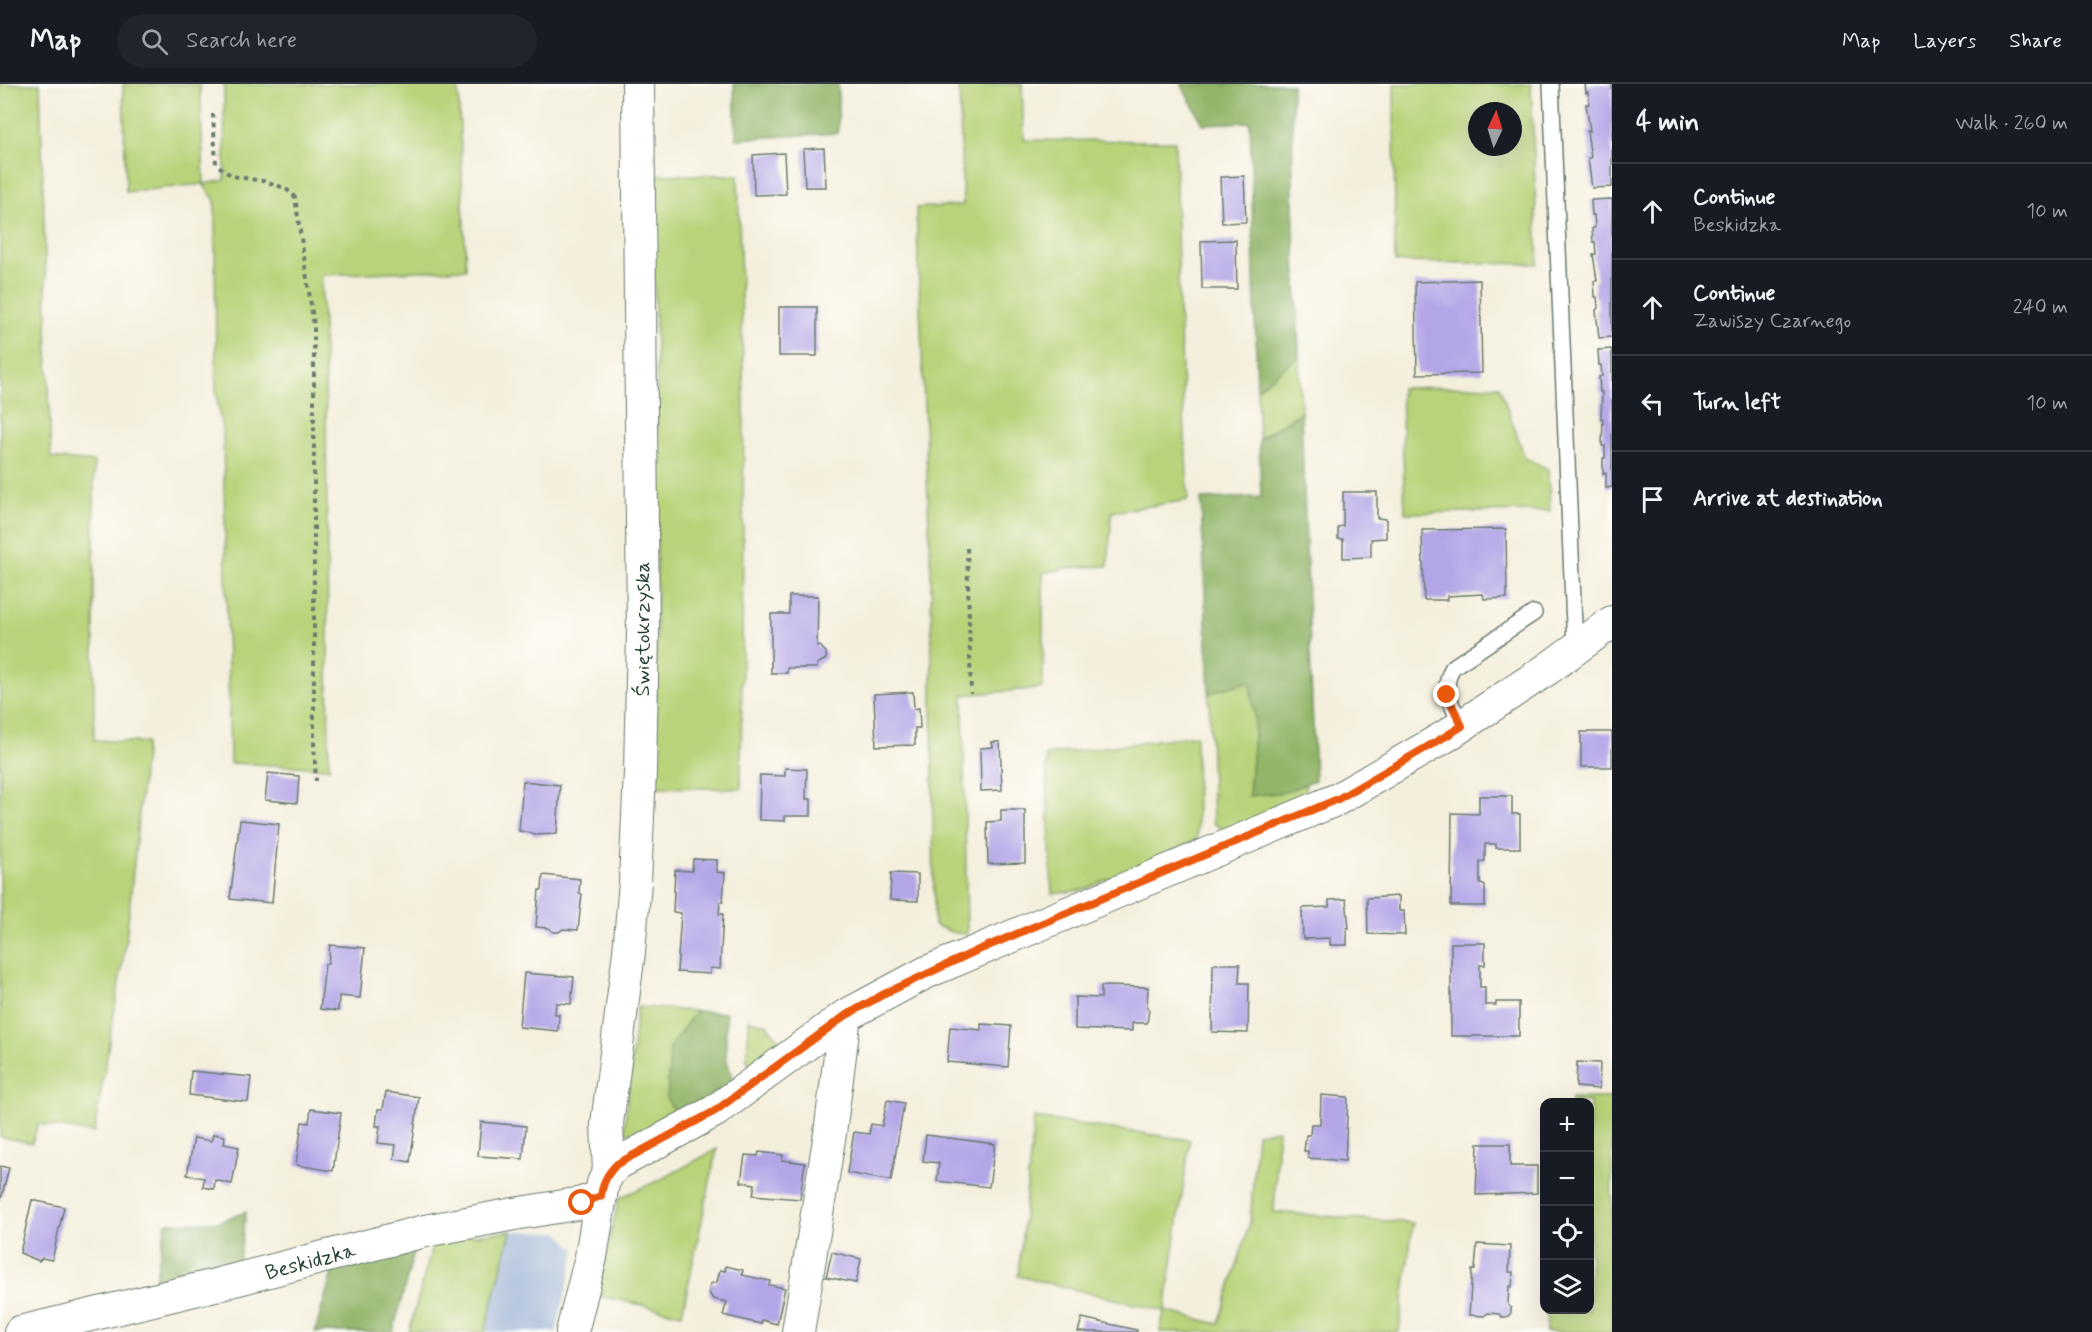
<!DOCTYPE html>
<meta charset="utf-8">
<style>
body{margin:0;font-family:Mynerve,sans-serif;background:#20242c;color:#f1f3f6}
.controls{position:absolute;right:18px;bottom:18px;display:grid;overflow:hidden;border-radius:12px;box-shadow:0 6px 24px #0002}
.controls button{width:54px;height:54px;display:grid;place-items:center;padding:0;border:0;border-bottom:2px solid #363941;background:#171b24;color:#f1f3f6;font:30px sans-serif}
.compass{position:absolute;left:1468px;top:18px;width:54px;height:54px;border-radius:50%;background:#171b24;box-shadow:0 6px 24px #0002;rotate:4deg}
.stop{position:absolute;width:18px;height:18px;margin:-14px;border:4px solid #ea580c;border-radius:50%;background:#fff}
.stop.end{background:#ea580c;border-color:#fff;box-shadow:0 2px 6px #0008}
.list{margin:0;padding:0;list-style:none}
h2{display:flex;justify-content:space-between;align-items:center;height:78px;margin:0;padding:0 24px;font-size:26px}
h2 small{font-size:20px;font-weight:400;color:#9ea1a6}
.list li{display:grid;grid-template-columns:39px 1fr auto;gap:18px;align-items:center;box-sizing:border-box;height:96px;padding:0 24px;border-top:2px solid #363941}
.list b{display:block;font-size:22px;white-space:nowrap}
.list p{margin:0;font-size:20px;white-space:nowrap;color:#9ea1a6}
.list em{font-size:20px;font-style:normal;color:#9ea1a6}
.icon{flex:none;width:33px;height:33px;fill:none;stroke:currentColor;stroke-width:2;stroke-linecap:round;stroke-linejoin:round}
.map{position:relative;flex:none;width:1612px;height:1248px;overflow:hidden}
header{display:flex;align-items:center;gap:36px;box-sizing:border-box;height:84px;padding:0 30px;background:#171b24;border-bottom:2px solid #363941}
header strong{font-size:28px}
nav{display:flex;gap:33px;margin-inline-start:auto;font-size:21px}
.search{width:420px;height:54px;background:#20242c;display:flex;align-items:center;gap:15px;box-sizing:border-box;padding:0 21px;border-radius:33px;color:#9ea1a6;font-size:22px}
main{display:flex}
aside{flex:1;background:#171b24}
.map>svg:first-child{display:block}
.industrial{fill:#b5c6de}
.green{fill:#b8d379;stroke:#6c8856;stroke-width:1.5;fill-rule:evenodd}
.forest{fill:#92b569;stroke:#58794e;stroke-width:1.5}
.building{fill:#b3a6e7}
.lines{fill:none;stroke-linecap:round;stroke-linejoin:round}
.lane-casing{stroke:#6a7b6f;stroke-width:18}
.street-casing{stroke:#6a7b6f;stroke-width:34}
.path{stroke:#6a7b6f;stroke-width:4;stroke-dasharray:4.5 4.5;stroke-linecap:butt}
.lane{stroke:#fff;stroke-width:15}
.street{stroke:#fff;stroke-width:32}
.route{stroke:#ea580c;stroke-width:8}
.labels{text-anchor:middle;stroke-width:4.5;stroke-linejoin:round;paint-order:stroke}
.street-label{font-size:21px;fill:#1f3d34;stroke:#fdfcf7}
</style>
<header>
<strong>Map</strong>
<div class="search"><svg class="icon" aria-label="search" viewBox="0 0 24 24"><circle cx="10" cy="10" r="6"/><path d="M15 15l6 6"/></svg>Search here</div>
<nav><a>Map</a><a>Layers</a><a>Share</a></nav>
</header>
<main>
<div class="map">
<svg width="1612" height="1248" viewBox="0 0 1612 1248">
<rect width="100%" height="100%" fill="#fdfcf7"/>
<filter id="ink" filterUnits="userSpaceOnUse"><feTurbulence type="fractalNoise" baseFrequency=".0167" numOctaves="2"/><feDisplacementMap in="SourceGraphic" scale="12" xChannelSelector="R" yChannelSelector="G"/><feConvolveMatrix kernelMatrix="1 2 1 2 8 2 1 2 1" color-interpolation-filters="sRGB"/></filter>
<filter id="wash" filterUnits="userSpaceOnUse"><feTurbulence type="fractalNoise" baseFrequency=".008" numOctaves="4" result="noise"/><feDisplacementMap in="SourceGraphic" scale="24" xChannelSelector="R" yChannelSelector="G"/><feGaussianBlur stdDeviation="1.35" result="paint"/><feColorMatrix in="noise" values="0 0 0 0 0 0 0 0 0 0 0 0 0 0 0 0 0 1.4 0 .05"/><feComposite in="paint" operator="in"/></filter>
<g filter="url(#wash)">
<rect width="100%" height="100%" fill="#f4efdc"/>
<!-- industrial -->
<polygon class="industrial" points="511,1147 558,1148 576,1166 556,1248 485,1248"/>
<!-- green -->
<g class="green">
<polygon points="0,0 40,0 51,374 94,378 94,656 146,659 126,857 94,1049 38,1040 32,1059 0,1053"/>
<polygon points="123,0 200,0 204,100 225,96 224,0 458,0 466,185 321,191 326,328 329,684 230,679 223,351 216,309 215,116 203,100 126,108"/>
<polygon points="959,0 1022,0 1024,56 1175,57 1179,225 1188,416 1112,428 1108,482 1067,484 1043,489 1043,604 963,611 967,850 954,849 934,841 931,489 916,124 963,121"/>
<path d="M1394,0H1531L1538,180L1395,178ZM1477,27H1513V63H1477Z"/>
<polygon points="652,91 738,91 744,319 741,705 656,703 657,314"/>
<polygon points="1299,272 1301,328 1259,355 1257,305"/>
<polygon points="1499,302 1525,374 1548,385 1550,427 1405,429 1401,304"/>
<polygon points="1250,597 1255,638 1249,712 1285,708 1306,700 1303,716 1226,747 1213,739 1209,609"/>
<polygon points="1196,651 1197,756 1084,806 1052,810 1046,671"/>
<polygon points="637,923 696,927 670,963 678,1033 648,1050 624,1048"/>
<polygon points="749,936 766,940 782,959 757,986 747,977"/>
<polygon points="1571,1014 1612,1014 1612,1248 1546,1248 1547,1226 1590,1226 1590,1018 1571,1018"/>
<polygon points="1034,1034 1190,1056 1165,1227 1219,1240 1250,1138 1257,1049 1278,1046 1274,1128 1413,1139 1399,1248 1160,1248 1164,1227 1018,1192"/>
<polygon points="717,1065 682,1230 596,1211 619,1114 662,1095"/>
<polygon points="511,1147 485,1248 409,1248 434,1155"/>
</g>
<!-- forest -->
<g class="forest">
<polygon points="734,0 838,0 838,49 736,55"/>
<polygon points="1181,0 1292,0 1293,119 1299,272 1257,305 1250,38 1203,40"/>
<polygon points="1301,328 1315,696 1285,708 1249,712 1255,638 1250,597 1209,609 1201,415 1261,413 1259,355"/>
<polygon points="696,927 726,929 726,973 733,997 678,1033 667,1015 670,963"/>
<polygon points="246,1128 238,1183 153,1206 166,1139 218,1138"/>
<polygon points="415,1164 393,1248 315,1248 334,1182"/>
</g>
<g id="blocks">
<!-- building -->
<g class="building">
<polygon points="1585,0 1612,0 1612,103 1592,104 1588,74 1591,74 1587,47 1590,47 1586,20 1589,20 1588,8 1586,9"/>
<polygon points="824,64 826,103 805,103 803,65"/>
<polygon points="784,69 786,110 754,111 753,71"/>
<polygon points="1244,92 1246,138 1222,139 1220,93"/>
<polygon points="1612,115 1612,253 1599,254 1596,226 1598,224 1597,213 1595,213 1594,197 1597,197 1593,170 1596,170 1595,158 1593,158 1592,145 1595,143 1594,131 1592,131 1591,116"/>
<polygon points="1236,156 1237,205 1202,205 1201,157"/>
<polygon points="1480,196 1482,289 1417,290 1415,198"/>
<rect x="779" y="223" width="38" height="49"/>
<polygon points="1612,265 1612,403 1606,404 1606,389 1603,390 1603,374 1605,374 1605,362 1602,362 1603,335 1601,335 1602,308 1600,308 1599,293 1602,292 1601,281 1599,281 1598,266"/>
<polygon points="1343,408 1377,408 1377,434 1386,435 1386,454 1371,455 1371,473 1343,474 1343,455 1338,455 1338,443 1343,442"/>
<polygon points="1506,445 1507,514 1484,515 1483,510 1447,512 1447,516 1424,516 1422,446"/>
<polygon points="789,512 818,512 817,563 820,562 826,568 826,575 817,580 817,584 787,584 787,589 771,589 771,530 789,530"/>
<polygon points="913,608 914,625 919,624 920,644 915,644 915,661 876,662 874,610"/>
<rect x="1581" y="648" width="31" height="35"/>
<polygon points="992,658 1000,658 1002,706 981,707 980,664 993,663"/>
<polygon points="785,684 807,685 806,715 811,715 811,732 785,732 785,737 759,736 760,691 785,692"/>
<polygon points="268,689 299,692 297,719 265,716"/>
<polygon points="523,697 560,701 557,750 534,751 532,749 519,747"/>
<polygon points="1479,712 1512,712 1512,730 1520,730 1520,764 1496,764 1496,760 1485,760 1485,777 1480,777 1480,800 1485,801 1485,822 1451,822 1452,729 1479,730"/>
<polygon points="1001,726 1025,726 1025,779 988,780 987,738 1001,737"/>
<polygon points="240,736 279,740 272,819 230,815"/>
<polygon points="693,775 717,776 717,788 725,789 723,818 720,818 719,830 723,830 720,885 710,884 710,890 677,888 681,829 673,828 675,786 692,787"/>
<polygon points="891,789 918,790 918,817 890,816"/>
<polygon points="543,791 580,795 579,809 582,810 578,846 563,845 559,848 553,848 549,844 536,843 539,806 542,806"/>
<polygon points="1399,812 1399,827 1404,827 1405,851 1368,850 1367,814"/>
<polygon points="1346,815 1349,844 1347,844 1347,861 1330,861 1330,854 1303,855 1302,824 1329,823 1329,816"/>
<polygon points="1451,859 1485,859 1485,881 1480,881 1480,903 1485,903 1485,921 1496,921 1496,918 1519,918 1519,952 1451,952"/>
<polygon points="330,861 365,864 360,914 339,912 338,927 320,925 325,880 328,880"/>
<polygon points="1213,880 1240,880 1239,899 1249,899 1248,949 1212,948"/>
<polygon points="524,889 574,893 571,920 556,919 555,930 559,930 558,947 519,943"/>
<polygon points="1101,902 1148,903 1147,924 1149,926 1147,939 1132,939 1132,947 1075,945 1075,913 1101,914"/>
<polygon points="981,940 1011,942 1008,983 947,978 950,943 981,946"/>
<polygon points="1577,978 1600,979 1599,1005 1576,1003"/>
<polygon points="191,987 251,993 248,1018 189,1011"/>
<polygon points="386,1008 419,1013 410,1078 394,1075 396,1061 378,1059 380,1042 376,1042 378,1025 383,1025"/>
<polygon points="1321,1011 1348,1013 1345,1077 1308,1074 1308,1067 1304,1067 1306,1051 1310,1051 1311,1040 1320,1040"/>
<polygon points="887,1016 904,1019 891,1097 847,1089 854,1048 869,1050 871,1040 882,1042"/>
<polygon points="311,1025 341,1029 333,1087 296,1081 302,1038 309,1039"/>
<polygon points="481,1038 526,1042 523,1075 478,1072"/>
<polygon points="213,1050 225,1052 224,1060 239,1063 232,1100 215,1096 214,1105 203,1103 204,1094 187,1091 194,1054 211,1057"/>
<polygon points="926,1051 995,1060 989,1103 937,1097 939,1079 923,1077"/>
<polygon points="1478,1060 1510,1060 1510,1082 1537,1082 1537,1109 1476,1111"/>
<polygon points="759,1068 783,1071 782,1076 805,1079 800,1115 753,1111 755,1100 741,1098 745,1071 758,1072"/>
<polygon points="0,1082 9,1084 1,1115 0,1114"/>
<polygon points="32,1116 64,1123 52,1176 42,1174 39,1177 20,1169"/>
<polygon points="1477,1160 1510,1162 1509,1188 1513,1188 1512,1203 1509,1202 1508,1221 1511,1224 1511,1229 1507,1233 1502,1233 1499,1230 1488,1229 1484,1232 1469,1231 1472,1186 1475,1186"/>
<polygon points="832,1168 861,1175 856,1199 826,1193"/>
<polygon points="726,1182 743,1186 742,1191 770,1197 769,1201 785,1204 777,1240 762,1236 761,1240 723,1231 727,1218 713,1215 709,1209 710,1200 717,1198 720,1186 725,1187"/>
<polygon points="1082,1234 1137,1246 1137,1248 1078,1248"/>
</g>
</g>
</g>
<g filter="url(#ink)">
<use href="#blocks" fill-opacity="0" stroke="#6a7b6f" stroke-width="1.5"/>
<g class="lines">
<!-- lane casing -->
<g class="lane-casing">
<g id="lane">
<polyline points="1551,0 1575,564"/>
<path d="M1462,642C1452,621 1440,605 1453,583L1534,529"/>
</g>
</g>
<!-- street casing -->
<g class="street-casing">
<g id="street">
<polyline points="609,1088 607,1040 629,868 635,798 640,688 643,548 638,0"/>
<polyline points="20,1248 211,1202 425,1147 514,1130 582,1119 601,1112"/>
<polyline points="572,1248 591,1173 603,1099 609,1088 617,1080 715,1027 845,932 925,889 1338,715 1446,652 1549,584 1612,538"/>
<polyline points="798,1248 830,1049 845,932"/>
</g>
</g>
<!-- path -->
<g class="path">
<polyline points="213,30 216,80 232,92 263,97 285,104 295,113 314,242 314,661 316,697"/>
<polyline points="967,464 971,610"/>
</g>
<!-- lane -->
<use href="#lane" class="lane"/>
<!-- street -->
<use href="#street" class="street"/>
</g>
</g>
<g class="lines" filter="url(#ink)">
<!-- route -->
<path class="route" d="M582,1119L601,1112C603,1098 607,1090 617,1080L715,1027L845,932L884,910L976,867L1338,715L1446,652L1462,642L1447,611"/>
</g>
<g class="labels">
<!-- street labels -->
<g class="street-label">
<text transform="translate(642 545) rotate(-90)" y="7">Świętokrzyska</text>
<text transform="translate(310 1177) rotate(-15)" y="7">Beskidzka</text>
</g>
</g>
</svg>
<div class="controls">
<button>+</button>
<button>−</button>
<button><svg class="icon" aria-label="locate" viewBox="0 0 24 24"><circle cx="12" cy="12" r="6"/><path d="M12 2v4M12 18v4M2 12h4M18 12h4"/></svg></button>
<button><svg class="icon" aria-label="layers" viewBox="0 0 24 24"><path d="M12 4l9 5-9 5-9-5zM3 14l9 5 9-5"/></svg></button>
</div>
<svg class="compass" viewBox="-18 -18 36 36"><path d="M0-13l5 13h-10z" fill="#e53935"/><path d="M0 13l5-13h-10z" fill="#9ea1a6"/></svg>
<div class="stop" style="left:582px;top:1119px"></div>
<div class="stop end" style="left:1447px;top:611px"></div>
</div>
<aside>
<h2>4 min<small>Walk · 260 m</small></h2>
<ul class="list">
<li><svg class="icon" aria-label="ahead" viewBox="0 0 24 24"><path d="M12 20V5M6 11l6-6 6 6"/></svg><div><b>Continue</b><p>Beskidzka</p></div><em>10 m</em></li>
<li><svg class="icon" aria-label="ahead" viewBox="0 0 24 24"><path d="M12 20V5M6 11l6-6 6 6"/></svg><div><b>Continue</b><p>Zawiszy Czarnego</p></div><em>240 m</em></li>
<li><svg class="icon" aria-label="left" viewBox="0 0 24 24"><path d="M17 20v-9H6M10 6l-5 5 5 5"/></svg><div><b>Turn left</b></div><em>10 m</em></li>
<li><svg class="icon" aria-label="arrive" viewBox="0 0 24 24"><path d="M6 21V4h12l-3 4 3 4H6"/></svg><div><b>Arrive at destination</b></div></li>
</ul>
</aside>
</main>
